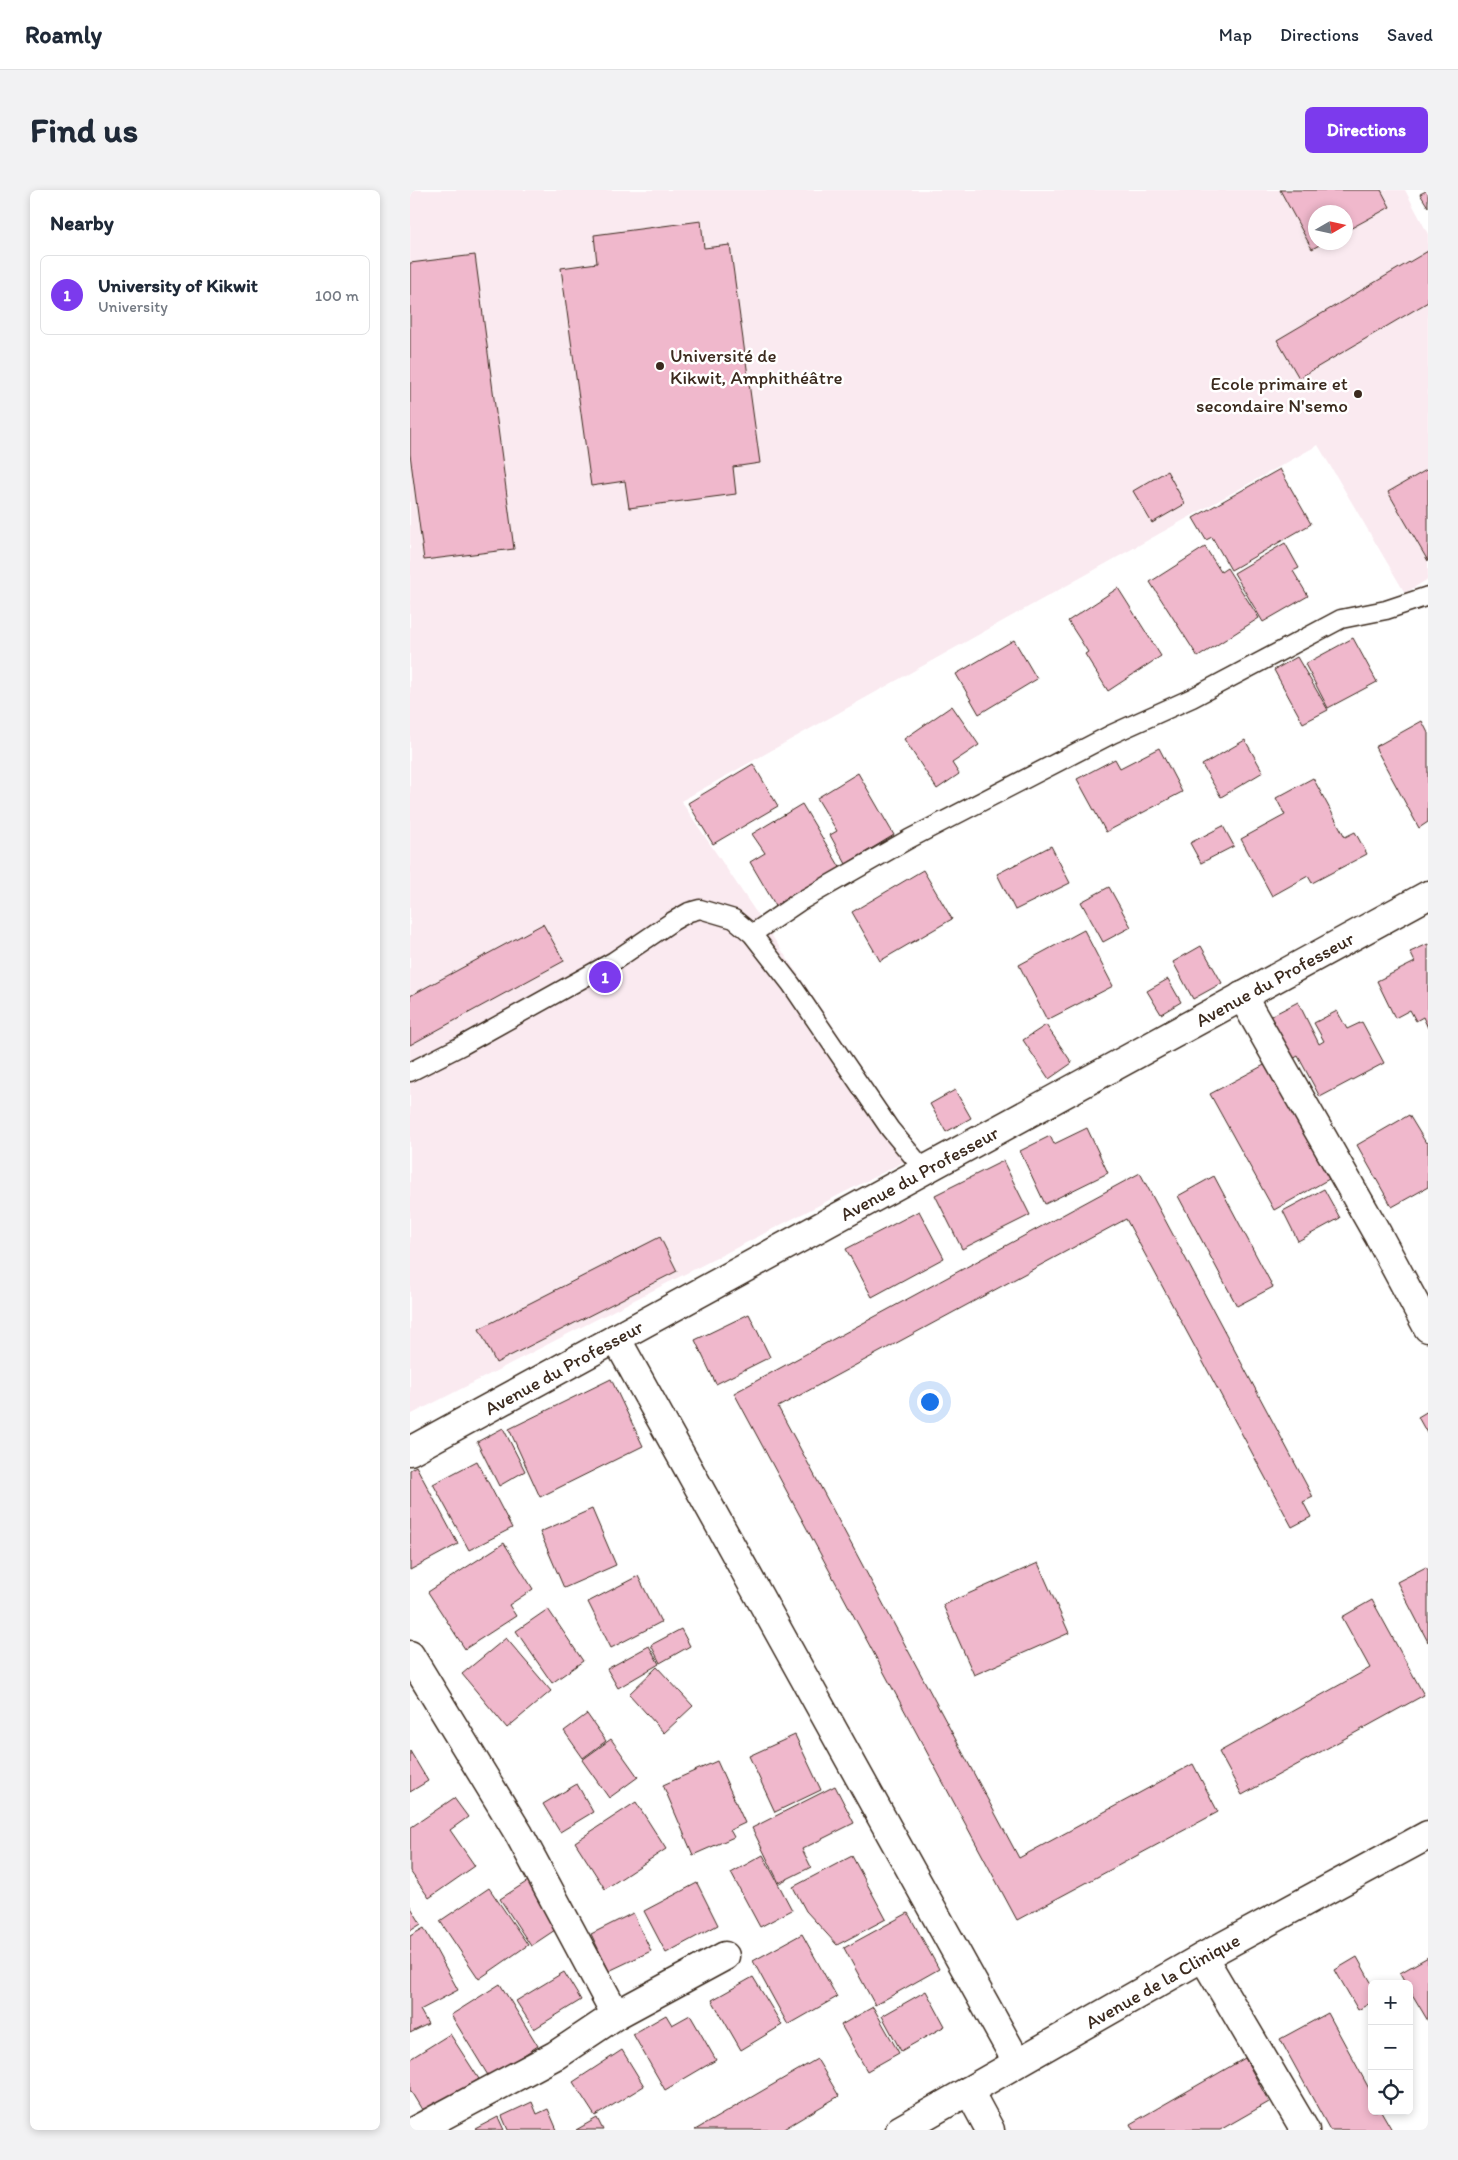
<!DOCTYPE html>
<meta charset="utf-8">
<style>
body{margin:0;font-family:Itim,sans-serif;background:#f2f2f3;color:#1f2937}
.controls{position:absolute;right:15px;bottom:15px;display:grid;overflow:hidden;border-radius:8px;box-shadow:0 2px 8px #0003}
.controls button{width:45px;height:45px;display:grid;place-items:center;padding:0;border:0;border-bottom:1px solid #e0e1e3;background:#fff;color:#1f2937;font:25px sans-serif}
.compass{position:absolute;left:898px;top:15px;width:45px;height:45px;border-radius:50%;background:#fff;box-shadow:0 2px 8px #0003;rotate:81deg}
.you{position:absolute;left:519px;top:1211px;width:18px;height:18px;margin:-12px;border:4px solid #fff;border-radius:50%;background:#1a73e8;box-shadow:0 0 0 8px #1a73e833}
.badge{display:grid;place-items:center;width:32px;height:32px;border-radius:50%;background:#7c3aed;color:#fff;font-size:16px;font-weight:700}
.pin{position:absolute;translate:-50% -50%;border:2px solid #fff;box-shadow:0 1px 5px #0006}
.list{margin:0;padding:0;list-style:none}
h2{display:flex;justify-content:space-between;align-items:center;height:65px;margin:0;padding:0 20px;font-size:21px}
h2 small{font-size:16px;font-weight:400;color:#747a83}
.list li{display:grid;grid-template-columns:32px 1fr auto;gap:15px;align-items:center;box-sizing:border-box;height:80px;margin:0 10px 10px;padding:0 10px;border:1px solid #e0e1e3;border-radius:8px}
.list b{display:block;font-size:19px;white-space:nowrap}
.list p{margin:0;font-size:16px;white-space:nowrap;color:#747a83}
.list em{font-size:16px;font-style:normal;color:#747a83}
.icon{flex:none;width:28px;height:28px;fill:none;stroke:currentColor;stroke-width:2;stroke-linecap:round;stroke-linejoin:round}
.map{position:relative;flex:none;width:1018px;height:1940px;overflow:hidden;border-radius:8px}
header{display:flex;align-items:center;gap:30px;box-sizing:border-box;height:70px;padding:0 25px;background:#fff;border-bottom:1px solid #e0e1e3}
header strong{font-size:24px}
nav{display:flex;gap:28px;margin-inline-start:auto;font-size:18px}
.intro{display:flex;align-items:center;justify-content:space-between;box-sizing:border-box;height:120px;padding:0 30px}
h1{margin:0;font-size:35px}
.button{padding:12px 22px;border-radius:8px;background:#7c3aed;color:#fff;font-size:18px;font-weight:700}
main{display:flex;gap:30px;padding:0 30px}
aside{flex:1;background:#fff;border-radius:8px;box-shadow:0 2px 8px #0003}
.map>svg:first-child{display:block}
.built{fill:#faeaf0;fill-rule:evenodd}
.building{fill:#f0b8cc;stroke:#3b2a1e}
.lines{fill:none;stroke-linecap:round;stroke-linejoin:round}
.service-casing{stroke:#3b2a1e;stroke-width:21}
.minor-casing{stroke:#3b2a1e;stroke-width:31}
.tertiary-casing{stroke:#3b2a1e;stroke-width:31}
.service{stroke:#fff;stroke-width:18}
.minor{stroke:#fff;stroke-width:28}
.tertiary{stroke:#fff;stroke-width:28}
.poi-dot{fill:#3b2a1e;stroke:#fff;stroke-width:2}
.labels{text-anchor:middle;stroke-width:5;stroke-linejoin:round;paint-order:stroke}
.poi-label{font-size:19px;fill:#3b2a1e;stroke:#fff;text-anchor:start}
.street-label{font-size:19px;fill:#3b2a1e;stroke:#fff}
</style>
<header>
<strong>Roamly</strong>
<nav><a>Map</a><a>Directions</a><a>Saved</a></nav>
</header>
<div class="intro"><h1>Find us</h1><a class="button">Directions</a></div>
<main>
<aside>
<h2>Nearby<small></small></h2>
<ul class="list">
<li><span class="badge">1</span><div><b>University of Kikwit</b><p>University</p></div><em>100 m</em></li>
</ul>
</aside>
<div class="map">
<svg width="1018" height="1940" viewBox="0 0 1018 1940">
<rect width="100%" height="100%" fill="#fff"/>
<filter id="ink" filterUnits="userSpaceOnUse"><feTurbulence type="fractalNoise" baseFrequency=".02" numOctaves="2"/><feDisplacementMap in="SourceGraphic" scale="10" xChannelSelector="R" yChannelSelector="G"/><feConvolveMatrix kernelMatrix="1 2 1 2 8 2 1 2 1" color-interpolation-filters="sRGB"/></filter>
<g filter="url(#ink)">
<!-- built -->
<path class="built" d="M0,0H995L1018,44V389L995,403L908,255L271,611L509,964L0,1225ZM906,22H936V52H906Z"/>
<!-- building -->
<g class="building">
<polygon points="870,0 971,0 980,17 936,41 936,22 906,22 906,52 915,52 902,59"/>
<polygon points="1018,0 1018,17 1010,4"/>
<polygon points="291,31 294,58 320,55 350,273 323,277 326,304 219,318 215,291 181,296 151,78 187,73 184,45"/>
<polygon points="1018,61 1018,112 889,188 867,150"/>
<polygon points="65,65 104,359 14,370 0,264 0,73"/>
<polygon points="870,279 901,334 821,380 802,347 796,350 783,328"/>
<polygon points="1018,279 1018,371 978,302"/>
<polygon points="757,281 775,314 742,333 723,301"/>
<polygon points="875,353 889,378 883,381 898,406 853,432 824,383"/>
<polygon points="795,357 811,382 817,378 849,428 788,467 740,392"/>
<polygon points="708,398 751,466 698,501 675,464 678,462 658,431"/>
<polygon points="943,448 967,492 918,518 895,474"/>
<polygon points="604,450 627,489 569,524 546,484"/>
<polygon points="887,467 918,520 893,533 864,480"/>
<polygon points="542,516 569,555 542,573 549,584 527,599 494,549"/>
<polygon points="1012,531 1018,543 1018,632 1009,638 965,557"/>
<polygon points="835,550 853,582 811,607 792,575"/>
<polygon points="749,558 772,602 696,642 667,589 705,569 710,578"/>
<polygon points="343,574 368,616 303,654 278,613"/>
<polygon points="448,583 484,645 436,674 420,645 427,641 407,608"/>
<polygon points="903,588 935,647 945,642 957,664 902,693 898,686 862,706 831,649 875,625 866,608"/>
<polygon points="392,614 431,679 367,718 340,672 355,663 342,644"/>
<polygon points="813,636 824,656 791,673 780,653"/>
<polygon points="641,656 660,693 605,720 587,684"/>
<polygon points="513,680 542,729 470,771 442,722"/>
<polygon points="699,697 721,737 693,752 671,712"/>
<polygon points="133,734 154,771 0,855 0,806"/>
<polygon points="674,740 703,796 637,830 609,775"/>
<polygon points="1018,754 1018,838 1013,827 1006,831 1000,820 985,828 967,791 1005,772 1000,762"/>
<polygon points="791,756 812,793 783,809 763,772"/>
<polygon points="758,789 771,812 751,824 737,801"/>
<polygon points="888,812 909,854 914,851 904,833 927,821 937,839 952,832 974,873 910,907 888,866 879,871 857,828"/>
<polygon points="636,835 662,873 639,889 613,850"/>
<polygon points="856,874 919,989 864,1020 800,904"/>
<polygon points="545,900 561,928 536,942 520,914"/>
<polygon points="999,925 1016,953 1018,952 1018,997 982,1017 947,955"/>
<polygon points="677,938 698,983 635,1014 610,961 640,946 644,954"/>
<polygon points="593,971 620,1025 552,1059 525,1005"/>
<polygon points="730,983 903,1307 893,1312 901,1327 882,1337 716,1029 368,1217 609,1668 783,1574 808,1622 607,1730 324,1203"/>
<polygon points="804,986 863,1097 827,1116 768,1006"/>
<polygon points="914,999 930,1028 888,1051 873,1021"/>
<polygon points="509,1021 534,1068 462,1107 436,1059"/>
<polygon points="250,1047 267,1081 86,1173 69,1139"/>
<polygon points="339,1124 360,1167 306,1194 285,1150"/>
<polygon points="201,1189 233,1256 130,1307 99,1239"/>
<polygon points="1018,1221 1018,1245 1008,1227"/>
<polygon points="93,1238 115,1281 89,1296 67,1252"/>
<polygon points="67,1271 102,1338 59,1360 23,1294"/>
<polygon points="6,1276 48,1354 0,1380 0,1280"/>
<polygon points="182,1319 206,1375 154,1398 130,1342"/>
<polygon points="94,1353 123,1399 99,1415 106,1426 55,1459 18,1402"/>
<polygon points="628,1373 659,1443 564,1485 533,1415"/>
<polygon points="1016,1377 1018,1380 1018,1452 987,1392"/>
<polygon points="228,1386 251,1432 201,1458 178,1412"/>
<polygon points="962,1410 1014,1505 832,1605 809,1562 960,1478 932,1427"/>
<polygon points="138,1419 173,1471 142,1493 106,1441"/>
<polygon points="271,1439 280,1456 250,1473 241,1455"/>
<polygon points="96,1448 141,1501 97,1538 52,1484"/>
<polygon points="239,1456 249,1474 208,1498 197,1479"/>
<polygon points="247,1477 283,1516 254,1543 219,1504"/>
<polygon points="177,1524 196,1551 173,1568 154,1541"/>
<polygon points="385,1545 411,1600 365,1622 339,1566"/>
<polygon points="201,1549 228,1587 199,1608 172,1570"/>
<polygon points="0,1561 18,1591 0,1602"/>
<polygon points="307,1571 335,1633 320,1640 324,1647 283,1665 253,1595"/>
<polygon points="167,1594 183,1622 150,1642 133,1614"/>
<polygon points="425,1596 444,1633 392,1659 401,1677 369,1693 342,1638"/>
<polygon points="44,1608 58,1627 40,1640 65,1676 19,1708 0,1681 0,1638"/>
<polygon points="226,1612 256,1659 195,1699 165,1652"/>
<polygon points="353,1665 382,1720 350,1737 321,1683"/>
<polygon points="442,1666 476,1729 427,1755 396,1721 383,1697"/>
<polygon points="121,1689 151,1736 121,1756 90,1709"/>
<polygon points="287,1693 308,1735 256,1763 234,1721"/>
<polygon points="79,1698 118,1755 69,1789 30,1731"/>
<polygon points="0,1716 11,1734 0,1741"/>
<polygon points="223,1723 241,1761 199,1781 181,1744"/>
<polygon points="498,1723 529,1779 465,1815 434,1758"/>
<polygon points="14,1738 48,1800 10,1820 18,1834 0,1843 0,1746"/>
<polygon points="392,1744 427,1807 378,1835 343,1771"/>
<polygon points="947,1767 962,1794 962,1812 948,1820 925,1780"/>
<polygon points="1018,1767 1018,1831 999,1799 999,1794 996,1794 990,1783"/>
<polygon points="154,1782 171,1810 124,1839 106,1811"/>
<polygon points="343,1787 372,1835 331,1860 302,1810"/>
<polygon points="90,1794 128,1856 79,1887 41,1825"/>
<polygon points="516,1801 535,1836 491,1861 472,1826"/>
<polygon points="463,1817 489,1863 457,1881 431,1835"/>
<polygon points="918,1823 962,1904 962,1921 971,1921 982,1940 920,1940 870,1849"/>
<polygon points="256,1825 262,1835 280,1825 306,1870 255,1900 223,1844"/>
<polygon points="40,1844 69,1889 14,1923 0,1900 0,1869"/>
<polygon points="212,1860 234,1896 185,1926 163,1892"/>
<polygon points="835,1868 859,1912 810,1940 723,1940 720,1934"/>
<polygon points="407,1869 429,1906 372,1940 285,1940"/>
<polygon points="122,1912 127,1924 138,1919 147,1940 98,1940 92,1926"/>
<polygon points="88,1927 94,1940 66,1940 65,1939"/>
<polygon points="187,1928 193,1940 166,1940"/>
</g>
<g class="lines">
<!-- service casing -->
<g class="service-casing">
<g id="service">
<polyline points="342,744 389,712 499,649 702,544 782,508 931,429 976,420 1018,406"/>
<polyline points="0,882 53,855 204,771 263,731 279,722 290,719 324,729 342,744 381,794 480,939 515,981"/>
</g>
</g>
<!-- minor casing -->
<g class="minor-casing">
<g id="minor">
<polyline points="832,806 968,1045 1018,1138"/>
<polyline points="206,1148 607,1872"/>
<path id="s1" d="M0,1261L1018,705"/>
<polyline points="0,1465 109,1644 206,1825"/>
<polyline points="793,1767 895,1940"/>
<polyline points="559,1901 580,1940"/>
<polyline points="6,1940 146,1865 206,1825 315,1766"/>
</g>
</g>
<!-- tertiary casing -->
<g class="tertiary-casing">
<g id="tertiary">
<path id="s2" d="M490,1940L793,1767L1018,1645"/>
</g>
</g>
<!-- service -->
<use href="#service" class="service"/>
<!-- minor -->
<use href="#minor" class="minor"/>
<!-- tertiary -->
<use href="#tertiary" class="tertiary"/>
</g>
</g>
<!-- markers -->
<g class="poi-dot">
<circle cx="250" cy="176" r="5"/>
<circle cx="948" cy="204" r="5"/>
</g>
<g class="labels">
<!-- poi labels -->
<g class="poi-label">
<text x="260" y="172">Université de<tspan x="260" dy="22">Kikwit, Amphithéâtre</tspan></text>
<text x="938" y="200" text-anchor="end">Ecole primaire et<tspan x="938" dy="22">secondaire N'semo</tspan></text>
</g>
<!-- street labels -->
<g class="street-label">
<text dy="7" stroke="none"><textPath href="#s1" startOffset="985">Avenue du Professeur</textPath></text>
<text dy="7" stroke="none"><textPath href="#s1" startOffset="580">Avenue du Professeur</textPath></text>
<text dy="7" stroke="none"><textPath href="#s1" startOffset="175">Avenue du Professeur</textPath></text>
<text dy="7" stroke="none"><textPath href="#s2" startOffset="302">Avenue de la Clinique</textPath></text>
</g>
</g>
</svg>
<div class="controls">
<button>+</button>
<button>−</button>
<button><svg class="icon" aria-label="locate" viewBox="0 0 24 24"><circle cx="12" cy="12" r="6"/><path d="M12 2v4M12 18v4M2 12h4M18 12h4"/></svg></button>
</div>
<svg class="compass" viewBox="-18 -18 36 36"><path d="M0-13l5 13h-10z" fill="#e53935"/><path d="M0 13l5-13h-10z" fill="#747a83"/></svg>
<div class="you"></div>
<div class="pin badge" style="left:195px;top:787px">1</div>
</div>
</main>
